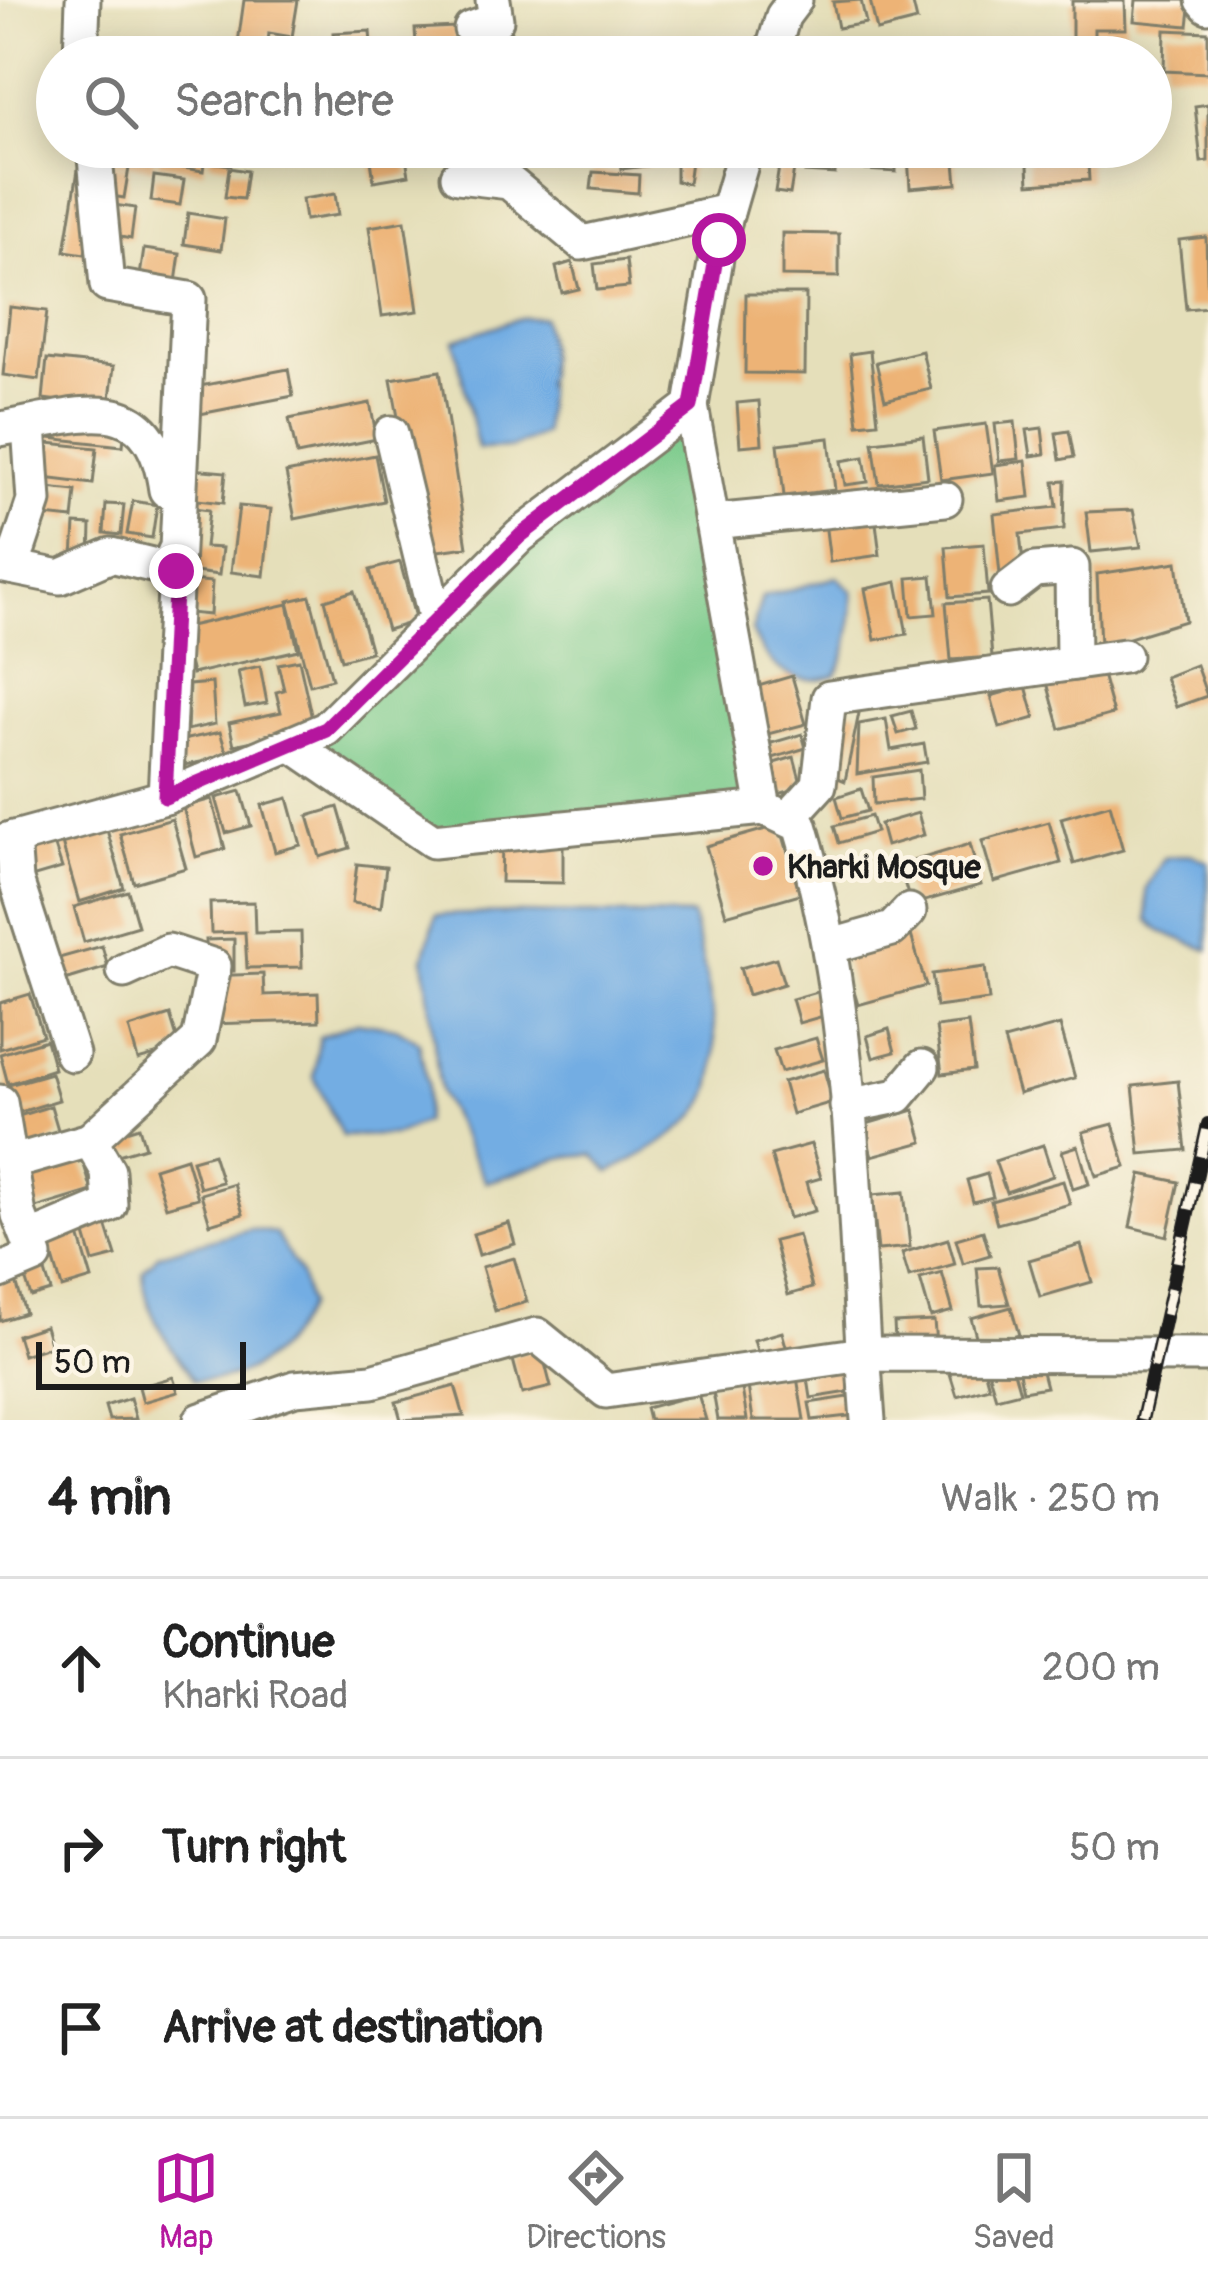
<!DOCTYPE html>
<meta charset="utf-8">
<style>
body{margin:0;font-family:Pangolin,sans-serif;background:#f6f6f6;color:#222}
.scale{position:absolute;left:36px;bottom:30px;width:210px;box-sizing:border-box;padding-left:12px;border:6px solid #1c1c1c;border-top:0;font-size:33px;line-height:42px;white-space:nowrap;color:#1c1c1c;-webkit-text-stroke:9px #fcf5e5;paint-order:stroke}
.stop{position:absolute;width:36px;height:36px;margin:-27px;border:9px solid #b5179e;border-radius:50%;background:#fff}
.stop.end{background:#b5179e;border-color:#fff;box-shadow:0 3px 12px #0008}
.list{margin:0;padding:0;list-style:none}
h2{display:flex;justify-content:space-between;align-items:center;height:156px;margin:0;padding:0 48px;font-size:51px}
h2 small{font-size:39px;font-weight:400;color:#767676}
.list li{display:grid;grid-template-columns:78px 1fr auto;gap:36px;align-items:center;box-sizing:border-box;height:180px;padding:0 48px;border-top:3px solid #e0e0e0}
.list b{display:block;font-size:45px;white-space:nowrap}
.list p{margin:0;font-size:39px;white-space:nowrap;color:#767676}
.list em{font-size:39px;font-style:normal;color:#767676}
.icon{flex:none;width:66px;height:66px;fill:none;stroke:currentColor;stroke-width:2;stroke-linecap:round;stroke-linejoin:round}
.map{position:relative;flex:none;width:1208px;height:1420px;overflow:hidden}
.search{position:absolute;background:#fff;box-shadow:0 6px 30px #0003;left:36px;right:36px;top:36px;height:132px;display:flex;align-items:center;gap:30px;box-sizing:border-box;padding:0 42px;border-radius:66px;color:#767676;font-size:45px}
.sheet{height:696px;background:#fff}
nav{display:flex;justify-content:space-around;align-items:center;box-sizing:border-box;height:168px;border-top:3px solid #e0e0e0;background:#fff;font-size:33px;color:#767676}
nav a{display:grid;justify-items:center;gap:6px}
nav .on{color:#b5179e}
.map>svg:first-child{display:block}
.green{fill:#7aca8b;stroke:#4b7354;stroke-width:3}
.water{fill:#73ade3;stroke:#486480;stroke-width:3}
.building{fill:#edb376}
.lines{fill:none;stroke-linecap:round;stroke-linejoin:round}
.street-casing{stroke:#807e6b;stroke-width:39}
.street{stroke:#fff;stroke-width:33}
.rail-casing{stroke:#1c1c1c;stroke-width:14}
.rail{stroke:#fcf5e5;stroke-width:9;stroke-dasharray:27;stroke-linecap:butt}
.route{stroke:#b5179e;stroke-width:15}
.poi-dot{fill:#b5179e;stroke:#fcf5e5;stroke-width:4.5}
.labels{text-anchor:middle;stroke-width:9;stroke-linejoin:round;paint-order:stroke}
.poi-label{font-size:33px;font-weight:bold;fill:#1c1c1c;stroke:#fcf5e5;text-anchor:start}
</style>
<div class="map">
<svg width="1208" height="1420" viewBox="0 0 1208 1420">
<rect width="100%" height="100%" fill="#fcf5e5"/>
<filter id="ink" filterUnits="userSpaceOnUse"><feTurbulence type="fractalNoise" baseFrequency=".00833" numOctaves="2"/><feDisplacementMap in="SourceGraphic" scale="24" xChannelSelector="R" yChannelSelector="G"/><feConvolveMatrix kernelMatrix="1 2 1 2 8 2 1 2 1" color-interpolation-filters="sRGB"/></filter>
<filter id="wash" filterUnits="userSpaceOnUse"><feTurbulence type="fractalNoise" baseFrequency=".004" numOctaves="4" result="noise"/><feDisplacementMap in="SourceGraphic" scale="48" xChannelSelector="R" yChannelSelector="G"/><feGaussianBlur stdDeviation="2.7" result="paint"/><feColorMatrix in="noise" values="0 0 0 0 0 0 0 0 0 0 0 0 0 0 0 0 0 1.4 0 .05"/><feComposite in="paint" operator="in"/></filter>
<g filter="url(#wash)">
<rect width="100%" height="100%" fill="#e5dfba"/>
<!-- green -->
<polygon class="green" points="689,413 760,804 433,835 297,744 521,540"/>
<!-- water -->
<g class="water">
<polygon points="543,317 548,349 544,433 511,448 478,449 454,340 520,318"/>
<path d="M838,577L853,592C852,623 851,647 836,675C795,689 768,668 752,631L762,597Z"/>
<polygon points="1190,854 1208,862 1208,950 1160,931 1148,920 1146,889 1164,858"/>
<path d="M515,913L692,916C703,963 733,1065 701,1108C682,1135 639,1157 610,1172L594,1155C554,1153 525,1173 486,1182L440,1093L424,958L436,915Z"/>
<polygon points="357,1022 396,1028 419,1042 427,1084 424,1122 395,1135 342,1136 314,1077 319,1037"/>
<path d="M250,1229L275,1233L300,1274L308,1305C284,1352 248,1384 194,1380C170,1346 144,1314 143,1271L159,1254Z"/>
</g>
<g id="blocks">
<!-- building -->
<g class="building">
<polygon points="244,0 298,0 292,37 269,33 266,57 236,57"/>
<polygon points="861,0 866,23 838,28 833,2"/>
<polygon points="870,0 912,0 917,21 877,31"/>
<polygon points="1136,0 1191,0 1188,26 1134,21"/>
<polygon points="1072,1 1125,1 1126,29 1094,29 1094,57 1072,57"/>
<polygon points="455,27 457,57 417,57 415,29"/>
<polygon points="1165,30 1208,32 1208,73 1164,71"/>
<polygon points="370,31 372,57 335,57 333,33"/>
<polygon points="1208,104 1208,161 1201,162 1195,106"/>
<polygon points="113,147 156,147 153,168 111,162"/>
<polygon points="160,147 206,147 203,171 158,164"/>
<polygon points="211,147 233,147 231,165 209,162"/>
<polygon points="369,147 404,147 409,175 374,181"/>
<polygon points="618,147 668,147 670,163 621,169"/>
<polygon points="1027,147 1087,147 1089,180 1029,184"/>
<polygon points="676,148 692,153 688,184 676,181"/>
<polygon points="806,149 836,151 835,174 805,172"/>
<polygon points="954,151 957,184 910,188 908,155"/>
<polygon points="866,152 896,153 896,172 866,170"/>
<polygon points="109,165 129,168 124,198 105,195"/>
<polygon points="779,167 794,169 790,194 775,192"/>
<polygon points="229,168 247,171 243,199 225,197"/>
<polygon points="78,170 98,173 85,254 65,251"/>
<polygon points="593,172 639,175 638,193 591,189"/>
<polygon points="154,176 184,180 180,205 151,201"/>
<polygon points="335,194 338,215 305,220 302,199"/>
<polygon points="114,205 135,208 131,239 110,235"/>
<polygon points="188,213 225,219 221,250 184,244"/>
<polygon points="405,221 418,311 382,316 369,227"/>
<polygon points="782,233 839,234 839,277 782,276"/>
<polygon points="1206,237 1208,307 1186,309 1179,240"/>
<polygon points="144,249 180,254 176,282 140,276"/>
<polygon points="626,260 629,287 597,290 594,264"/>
<polygon points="572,262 579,289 562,293 556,267"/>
<polygon points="746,294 806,294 805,374 745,373"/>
<polygon points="10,307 47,311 39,380 3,375"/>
<polygon points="870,351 878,422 858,424 850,354"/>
<polygon points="922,351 931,389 885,400 876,362"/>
<polygon points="47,359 114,366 109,407 43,399"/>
<polygon points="288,369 293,396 200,414 195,387"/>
<polygon points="440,371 467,547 423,553 391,379"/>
<polygon points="759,401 762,444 740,446 737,403"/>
<polygon points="370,403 377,439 297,455 289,419"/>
<polygon points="51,407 126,416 123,446 48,438"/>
<polygon points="1015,422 1019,459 999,461 995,424"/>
<polygon points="986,424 993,473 941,480 934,431"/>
<polygon points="1042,428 1045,454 1031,456 1027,430"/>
<polygon points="1069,431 1074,457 1060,460 1056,433"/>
<polygon points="923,436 928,478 879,484 873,442"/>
<polygon points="829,438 835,490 784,496 778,444"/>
<polygon points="48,443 97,448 93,484 44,478"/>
<polygon points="375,455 384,501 295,519 286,473"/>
<polygon points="864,457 868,482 845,485 841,461"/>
<polygon points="1026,461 1030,497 999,501 995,465"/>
<polygon points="192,469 226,472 223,503 189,499"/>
<polygon points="1065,481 1064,529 1020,534 1024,572 1000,575 994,514 1057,507 1054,482"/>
<polygon points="47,488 76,491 73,519 44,516"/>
<polygon points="133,501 157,505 152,538 127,534"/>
<polygon points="106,504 124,505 121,535 104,533"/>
<polygon points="239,506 271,509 264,576 231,572"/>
<polygon points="194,508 209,510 205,547 222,548 219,575 187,571"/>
<polygon points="1133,510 1141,547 1091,552 1086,512"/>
<polygon points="875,515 880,555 830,562 825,522"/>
<polygon points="75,524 91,525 90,559 73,558"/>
<polygon points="984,544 988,594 950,597 946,547"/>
<polygon points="400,562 416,621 387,630 370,570"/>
<polygon points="1177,562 1185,621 1100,647 1097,574"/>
<polygon points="932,576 936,614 911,616 908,578"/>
<polygon points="190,580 212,582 210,615 188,613"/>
<polygon points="897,582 907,634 875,640 865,589"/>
<polygon points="354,591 371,652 341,660 325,600"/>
<polygon points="310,596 332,679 310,685 288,601"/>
<polygon points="987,600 992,657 951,660 946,603"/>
<polygon points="288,604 298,650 192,674 181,628"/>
<polygon points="299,660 314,728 234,745 229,723 281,712 276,692 284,690 278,664"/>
<polygon points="1099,664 1113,714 1060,729 1046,679"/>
<polygon points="1196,665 1207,696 1176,707 1165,677"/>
<polygon points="260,666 267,703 245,707 238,671"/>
<polygon points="792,676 806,724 768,734 755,687"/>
<polygon points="212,683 215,724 187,730 189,685"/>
<polygon points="1026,686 1035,718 1000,728 991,696"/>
<polygon points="838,707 859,713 845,781 826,773"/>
<polygon points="911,711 916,729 898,734 892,716"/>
<polygon points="886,719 891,750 924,744 927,762 857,774 859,724"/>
<polygon points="220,732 228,757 179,766 182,740"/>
<polygon points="802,734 806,748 773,758 768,744"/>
<polygon points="794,757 802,787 772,796 764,766"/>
<polygon points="919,770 921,799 874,804 873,777"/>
<polygon points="861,789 868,811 842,818 836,797"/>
<polygon points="241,791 251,826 226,833 216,798"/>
<polygon points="288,798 301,845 275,852 262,805"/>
<polygon points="212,799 225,849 196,857 183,807"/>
<polygon points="1110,804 1123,850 1074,864 1061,818"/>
<polygon points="338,807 350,848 320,857 308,816"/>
<polygon points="918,813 924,835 886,846 880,824"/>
<polygon points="871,816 876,832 839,843 834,826"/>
<polygon points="172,819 186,868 134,883 120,834"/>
<polygon points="1049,822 1061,863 994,882 982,841"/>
<polygon points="780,825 800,894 726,915 706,846"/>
<polygon points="107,830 124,888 79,902 62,843"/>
<polygon points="52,837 62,868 18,881 8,850"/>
<polygon points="502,842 563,843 563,883 501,882"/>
<polygon points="970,844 981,885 911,905 899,865"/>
<polygon points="357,864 386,867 381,907 352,903"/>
<polygon points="128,891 138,926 84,942 74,907"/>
<polygon points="254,902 255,933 301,932 302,967 247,968 245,932 211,933 210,903"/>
<polygon points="911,935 926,986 858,1005 843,955"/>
<polygon points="234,939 234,971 207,971 206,940"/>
<polygon points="102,946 108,967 65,980 59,958"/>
<polygon points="776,958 784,984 748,995 740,968"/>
<polygon points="985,967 989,1000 936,1007 932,974"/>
<polygon points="263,974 264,995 318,993 319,1021 208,1024 206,976"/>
<polygon points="820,991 827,1015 799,1023 792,999"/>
<polygon points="30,994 43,1036 0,1049 0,1003"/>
<polygon points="170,1015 180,1048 138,1060 129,1028"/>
<polygon points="968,1023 974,1070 942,1074 936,1027"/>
<polygon points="1060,1025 1075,1078 1019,1094 1004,1040"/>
<polygon points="889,1029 895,1052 873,1058 867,1036"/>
<polygon points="816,1038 823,1060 781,1072 774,1050"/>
<polygon points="46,1040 54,1069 8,1084 0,1054"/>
<polygon points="824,1070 833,1102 792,1114 783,1082"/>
<polygon points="51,1073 59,1100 14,1114 5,1086"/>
<polygon points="1178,1081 1186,1150 1140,1154 1133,1086"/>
<polygon points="51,1106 59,1133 26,1165 12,1118"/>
<polygon points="914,1110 923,1142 872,1156 863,1125"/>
<polygon points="1113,1124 1126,1167 1096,1176 1083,1132"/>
<polygon points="139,1127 145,1147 98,1161 92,1141"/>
<polygon points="811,1144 821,1178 807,1182 815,1211 789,1218 771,1155"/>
<polygon points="1043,1145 1053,1176 1006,1192 995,1161"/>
<polygon points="1078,1146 1089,1184 1073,1189 1062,1151"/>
<polygon points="213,1154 222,1182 200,1188 192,1160"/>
<polygon points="81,1155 92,1191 33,1209 22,1173"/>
<polygon points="186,1158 198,1198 166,1207 154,1168"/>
<polygon points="987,1174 993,1197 973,1202 967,1180"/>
<polygon points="1141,1174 1179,1182 1167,1236 1130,1227"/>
<polygon points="1063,1181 1070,1204 997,1224 991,1201"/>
<polygon points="234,1184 243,1214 210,1224 201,1194"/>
<polygon points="904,1192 910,1247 878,1250 872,1195"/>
<polygon points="105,1221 116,1256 93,1262 83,1228"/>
<polygon points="509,1223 515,1244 479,1255 473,1234"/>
<polygon points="76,1225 92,1279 62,1288 46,1234"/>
<polygon points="983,1231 990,1255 963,1263 956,1239"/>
<polygon points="798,1235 812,1288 788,1295 774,1241"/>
<polygon points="948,1239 955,1264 909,1277 902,1253"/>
<polygon points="1081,1245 1092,1282 1040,1297 1029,1260"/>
<polygon points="514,1258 527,1302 495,1311 482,1267"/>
<polygon points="42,1262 51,1291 31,1297 22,1268"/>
<polygon points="998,1267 1009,1304 981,1306 977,1268"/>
<polygon points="942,1273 953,1311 931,1317 920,1279"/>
<polygon points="15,1278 25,1313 0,1321 0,1282"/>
<polygon points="1011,1307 1019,1335 979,1347 971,1318"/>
<polygon points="934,1321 937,1354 896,1356 894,1323"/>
<polygon points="45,1326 51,1346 23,1355 17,1335"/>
<polygon points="782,1332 789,1357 761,1365 754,1340"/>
<polygon points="541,1348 551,1387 522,1394 512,1356"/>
<polygon points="980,1354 989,1387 957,1396 947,1364"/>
<polygon points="1009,1354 1020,1392 996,1398 985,1361"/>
<polygon points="1039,1360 1046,1387 1023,1391 1017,1363"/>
<polygon points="850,1364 855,1391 811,1398 807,1372"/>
<polygon points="796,1371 804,1420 753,1420 747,1379"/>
<polygon points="173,1377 178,1392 143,1402 139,1387"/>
<polygon points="741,1382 747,1420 718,1420 712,1386"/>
<polygon points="455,1386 464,1416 401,1420 396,1402"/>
<polygon points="698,1394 706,1420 649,1420 646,1408"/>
<polygon points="855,1396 858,1415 812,1420 809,1403"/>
<polygon points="130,1398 136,1419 109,1420 105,1406"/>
</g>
</g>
</g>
<g filter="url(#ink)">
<use href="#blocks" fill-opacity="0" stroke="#807e6b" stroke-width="3"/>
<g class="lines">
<!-- street casing -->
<g class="street-casing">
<g id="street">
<polyline points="1203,0 1208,6"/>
<polyline points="471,29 496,20 493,0"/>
<polyline points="81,57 83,0"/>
<polyline points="771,57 783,16 795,0"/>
<polyline points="94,147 107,285 189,299 165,797"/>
<polyline points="458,176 509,182 582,243 727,211"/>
<path d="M0,429C79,416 151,383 166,490"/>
<polyline points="391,433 436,620"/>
<polyline points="712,522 945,499"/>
<polyline points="0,565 60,577 111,555 176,571 174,553"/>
<polyline points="12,567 34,501 29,425"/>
<polyline points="1008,590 1034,570 1072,567 1073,663"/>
<polyline points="291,744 433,841 764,808 691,406"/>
<path d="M764,808L800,825C858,1017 852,1222 868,1420"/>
<polyline points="788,819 819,785 829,698 1124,656"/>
<polyline points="13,838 16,880 72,1054"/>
<polyline points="0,842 165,797 326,729 520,536 691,406 719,240 746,147"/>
<polyline points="839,944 892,929 909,911"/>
<polyline points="0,1102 19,1215 35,1256 0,1271"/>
<polyline points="847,1106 898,1096 922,1067"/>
<polyline points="90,1140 199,1040 214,966 168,951 124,971"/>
<polyline points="27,1158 90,1140 108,1171 110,1205 29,1239"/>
<polyline points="201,1420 295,1388 372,1381 537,1335 606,1391 863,1354 1208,1355"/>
</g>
</g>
<!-- street -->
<use href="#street" class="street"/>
<!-- rail casing -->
<g class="rail-casing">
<polyline id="rail" points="1142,1420 1208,1124"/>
</g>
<!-- rail -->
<use href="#rail" class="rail"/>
</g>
</g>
<g class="lines" filter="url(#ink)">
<!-- route -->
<polyline class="route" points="176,571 165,797 326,729 520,536 691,406 719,240"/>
</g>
<!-- markers -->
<circle class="poi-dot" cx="763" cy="866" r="12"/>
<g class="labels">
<!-- poi labels -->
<g class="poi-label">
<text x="787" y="878">Kharki Mosque</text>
</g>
</g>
</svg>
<div class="scale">50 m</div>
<div class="stop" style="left:719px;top:240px"></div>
<div class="stop end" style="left:176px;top:571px"></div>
<div class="search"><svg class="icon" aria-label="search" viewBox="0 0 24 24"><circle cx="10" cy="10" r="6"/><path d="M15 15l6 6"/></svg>Search here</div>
</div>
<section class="sheet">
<h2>4 min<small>Walk · 250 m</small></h2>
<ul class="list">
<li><svg class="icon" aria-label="ahead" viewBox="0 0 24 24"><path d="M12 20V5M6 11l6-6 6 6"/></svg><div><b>Continue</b><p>Kharki Road</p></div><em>200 m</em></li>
<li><svg class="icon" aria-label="right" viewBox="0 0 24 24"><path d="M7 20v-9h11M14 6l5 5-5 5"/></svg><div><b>Turn right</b></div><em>50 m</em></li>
<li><svg class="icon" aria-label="arrive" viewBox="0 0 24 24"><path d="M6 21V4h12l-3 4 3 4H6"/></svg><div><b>Arrive at destination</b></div></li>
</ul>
</section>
<nav>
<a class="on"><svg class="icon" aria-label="map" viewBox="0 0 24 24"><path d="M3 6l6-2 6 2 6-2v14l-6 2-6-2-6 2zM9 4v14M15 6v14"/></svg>Map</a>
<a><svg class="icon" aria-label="directions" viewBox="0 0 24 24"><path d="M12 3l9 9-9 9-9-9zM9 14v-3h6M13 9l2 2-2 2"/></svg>Directions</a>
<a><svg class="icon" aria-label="saved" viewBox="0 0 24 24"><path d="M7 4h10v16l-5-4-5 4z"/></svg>Saved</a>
</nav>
